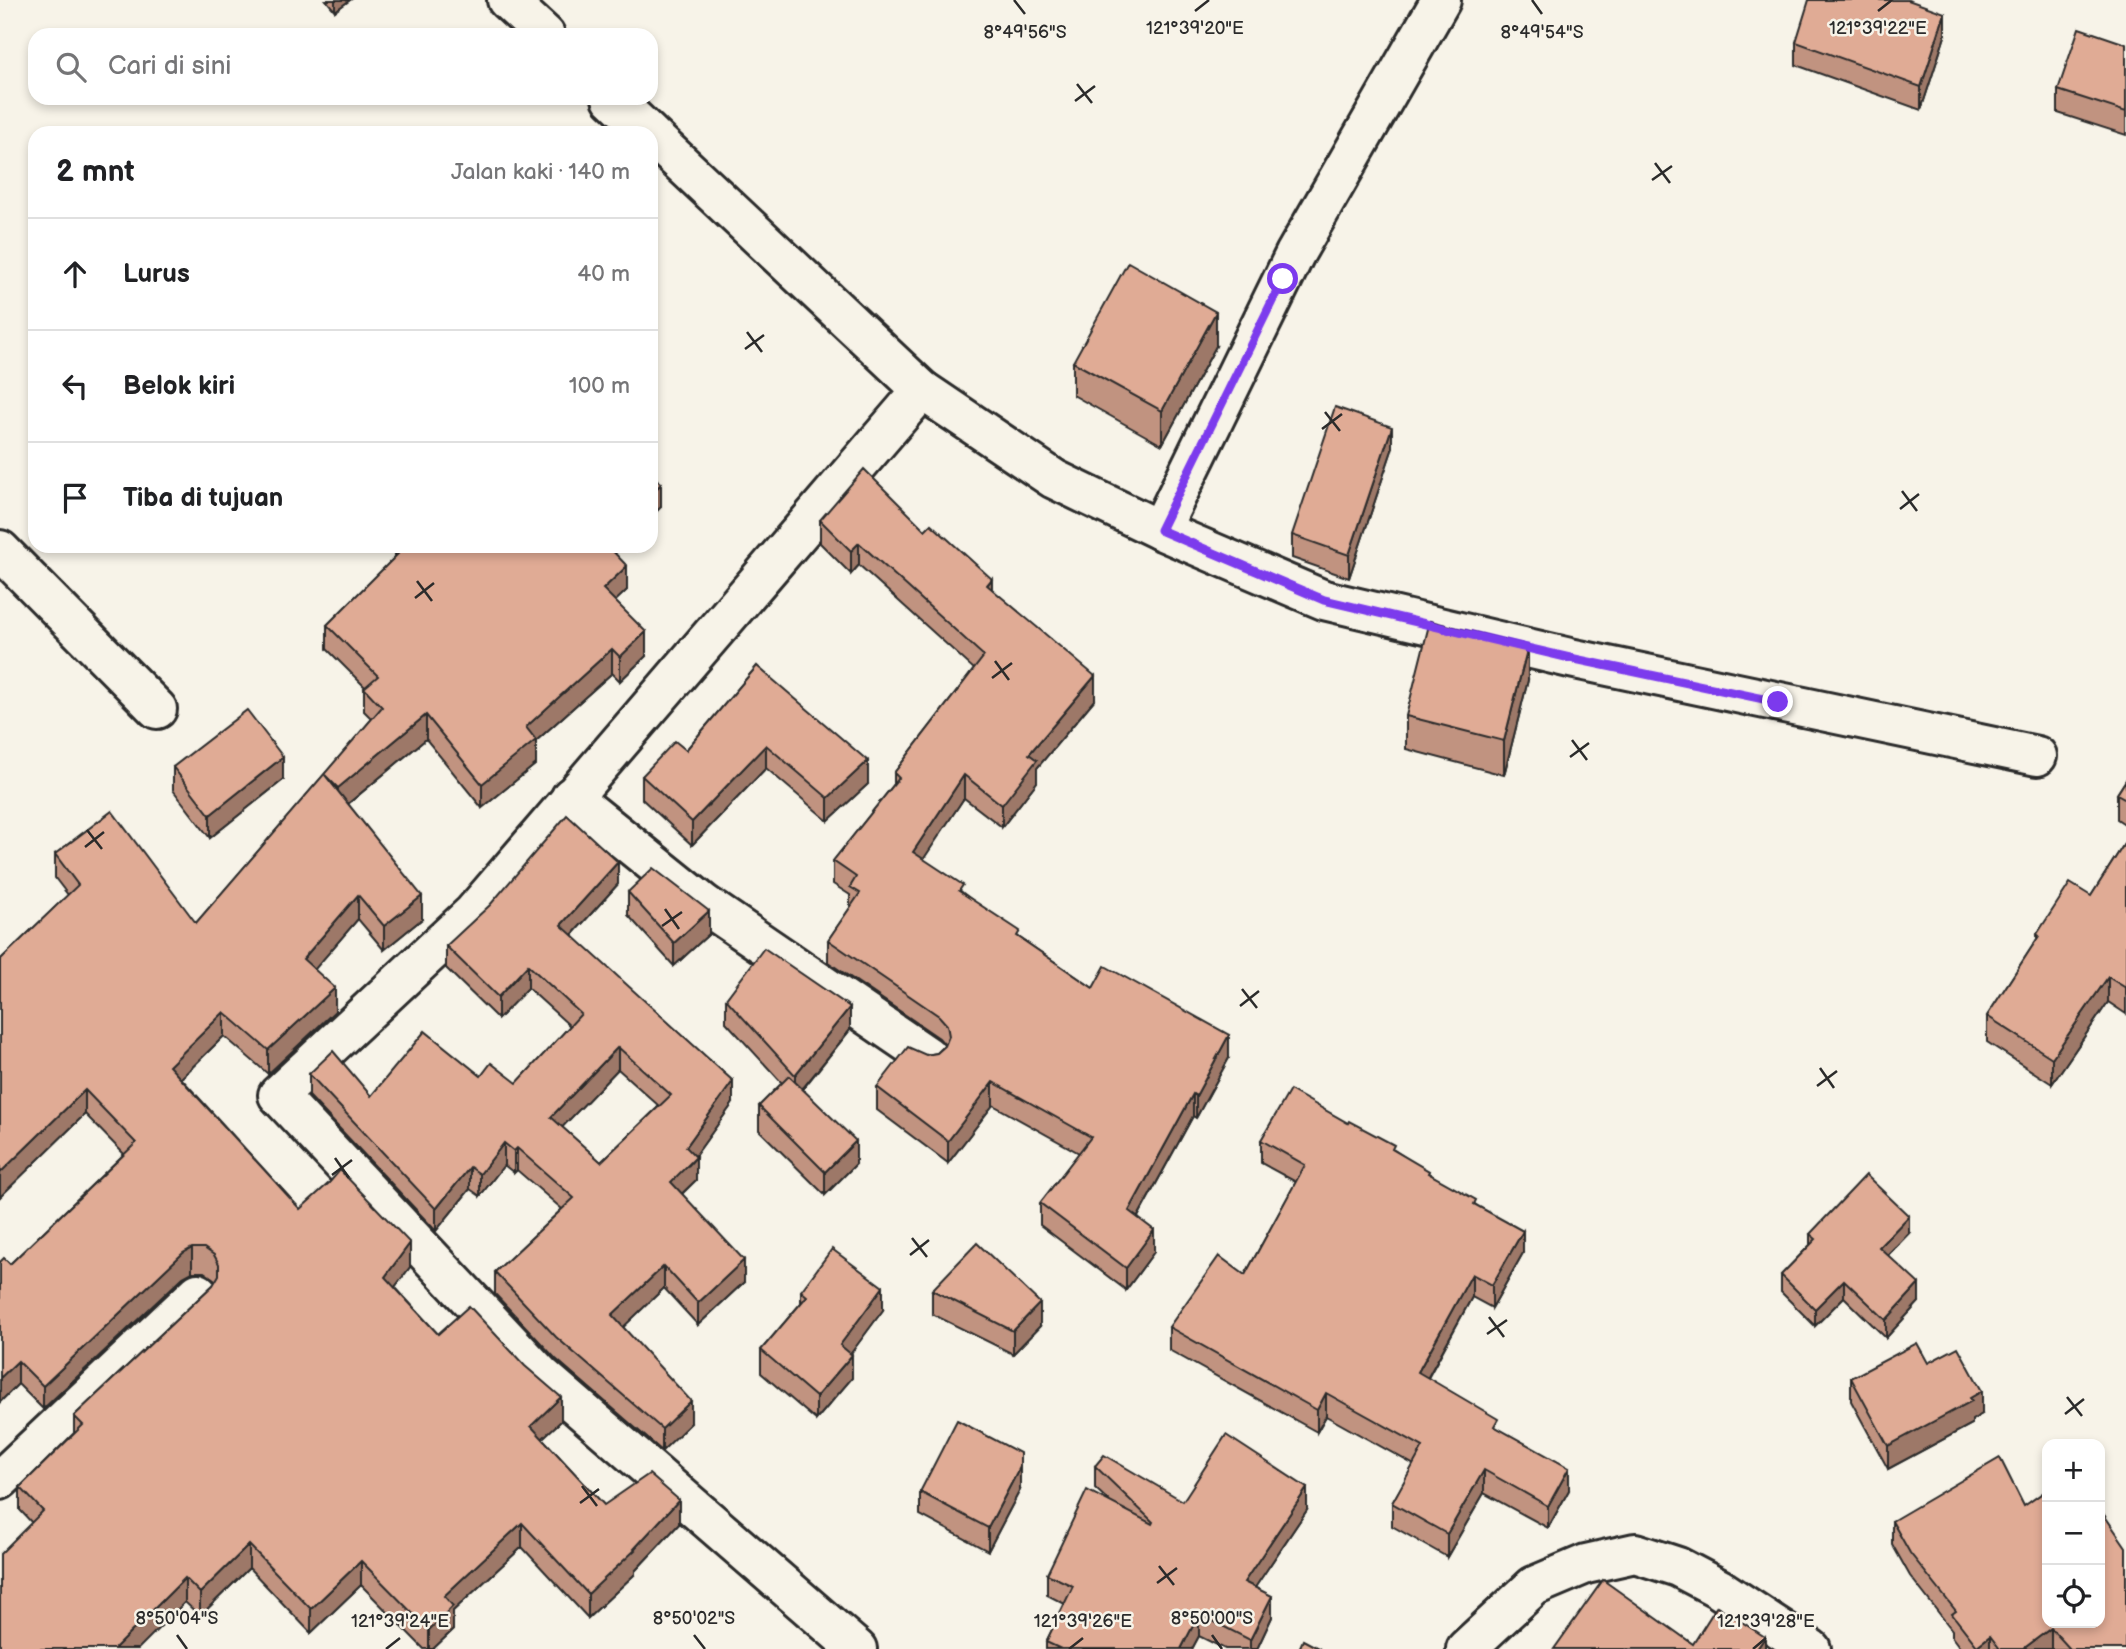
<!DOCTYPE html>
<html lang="id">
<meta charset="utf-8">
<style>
body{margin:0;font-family:"Balsamiq Sans",sans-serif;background:#f2f2f2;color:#202124}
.controls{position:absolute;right:21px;bottom:21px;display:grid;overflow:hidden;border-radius:14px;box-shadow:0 4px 10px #0003}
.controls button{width:63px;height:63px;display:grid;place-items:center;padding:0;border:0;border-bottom:2px solid #e0e0e0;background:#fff;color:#202124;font:35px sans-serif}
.stop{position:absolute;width:21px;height:21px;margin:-16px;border:5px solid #7c3aed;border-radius:50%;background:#fff}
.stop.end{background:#7c3aed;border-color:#fff;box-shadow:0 2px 7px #0008}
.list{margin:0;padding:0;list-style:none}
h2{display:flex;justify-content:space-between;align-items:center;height:91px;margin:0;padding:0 28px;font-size:30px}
h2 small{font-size:23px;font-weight:400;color:#757577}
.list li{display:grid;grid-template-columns:46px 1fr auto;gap:21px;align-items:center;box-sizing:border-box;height:112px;padding:0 28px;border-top:2px solid #e0e0e0}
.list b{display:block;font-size:26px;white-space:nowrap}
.list em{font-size:23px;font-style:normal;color:#757577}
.icon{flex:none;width:38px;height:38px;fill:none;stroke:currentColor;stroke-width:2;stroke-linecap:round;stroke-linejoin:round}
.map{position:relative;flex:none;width:2126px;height:1649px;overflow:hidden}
.search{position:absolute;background:#fff;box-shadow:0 4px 10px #0003;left:28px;top:28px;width:630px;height:77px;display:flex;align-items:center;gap:18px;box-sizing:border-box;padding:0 24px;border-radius:21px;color:#757577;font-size:26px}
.panel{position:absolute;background:#fff;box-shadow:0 4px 10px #0003;left:28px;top:126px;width:630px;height:427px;border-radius:21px}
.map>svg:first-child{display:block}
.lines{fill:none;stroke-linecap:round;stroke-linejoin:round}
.street-casing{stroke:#2b2b2b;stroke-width:44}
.street{stroke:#f7f3e8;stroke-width:38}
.wall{fill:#c19380;stroke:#2b2b2b;stroke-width:2;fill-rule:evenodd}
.shaded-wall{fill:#9d7868;stroke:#2b2b2b;stroke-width:2}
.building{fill:#e0ab95;stroke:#2b2b2b;stroke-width:2;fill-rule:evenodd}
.route{stroke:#7c3aed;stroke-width:9}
.ticks{fill:none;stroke:#2b2b2b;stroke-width:2.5}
.ticks-label{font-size:18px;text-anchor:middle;fill:#2b2b2b;stroke:#f7f3e8;stroke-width:5;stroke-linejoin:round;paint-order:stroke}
</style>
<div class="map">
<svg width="2126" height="1649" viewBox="0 0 2126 1649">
<rect width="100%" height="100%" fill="#f7f3e8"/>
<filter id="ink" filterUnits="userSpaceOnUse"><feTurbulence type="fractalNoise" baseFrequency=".0143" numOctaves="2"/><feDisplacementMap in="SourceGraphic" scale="14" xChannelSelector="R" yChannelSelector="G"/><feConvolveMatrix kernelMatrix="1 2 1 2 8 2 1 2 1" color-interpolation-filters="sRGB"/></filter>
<g filter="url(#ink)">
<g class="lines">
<!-- street casing -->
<g class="street-casing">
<g id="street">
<polyline points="507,0 545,35"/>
<polyline points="612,98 649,133"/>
<polyline points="651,135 922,390 1054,479 1160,530 1324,600 1570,658 2037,756"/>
<polyline points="1160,530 1295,254 1441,0"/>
<polyline points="0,550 157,709"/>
<polyline points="571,797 704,904 927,1056"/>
<polyline points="0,1480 198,1293"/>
<polyline points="857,1649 541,1375 278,1095 473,913 922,390"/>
<polyline points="1466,1649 1534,1586 1586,1564 1635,1553 1678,1567 1718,1588 1811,1649"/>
</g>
</g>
<!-- street -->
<use href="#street" class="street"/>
</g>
<!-- wall -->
<g class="wall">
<polygon points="326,0 350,0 335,11"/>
<polygon points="1945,36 1921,110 1796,65 1796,42"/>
<polygon points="2126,44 2126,135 2058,113 2058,90"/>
<polygon points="1216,346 1162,445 1073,395 1073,362"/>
<polygon points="1392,450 1349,578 1292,558 1292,535"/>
<polygon points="820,520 925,530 992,589 1095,699 1037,768 1037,782 1002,827 964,798 923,859 963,893 1020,938 1093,988 1229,1058 1196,1118 1193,1116 1138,1217 1154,1252 1126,1290 1040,1225 1040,1203 1079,1153 993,1105 948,1163 877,1110 877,1087 926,1055 937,1053 945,1045 939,1038 828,962 828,940 850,908 850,895 833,884 833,861 894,784 894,773 974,669 859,565 851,574 820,543"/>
<polygon points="395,550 615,553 627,590 615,601 646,656 620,681 612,673 536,741 536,764 482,808 426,739 348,804 422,919 384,950 358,919 314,969 335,1011 268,1074 224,1036 181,1078 300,1209 410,1267 395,1287 438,1334 561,1421 542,1438 604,1505 679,1524 635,1571 635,1574 588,1618 522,1547 453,1611 453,1630 433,1649 424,1649 361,1585 311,1633 249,1568 200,1616 185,1602 32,1523 20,1510 20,1487 74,1433 74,1416 213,1285 216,1281 214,1279 204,1272 192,1272 183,1277 43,1409 18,1384 0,1402 0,1262 10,1264 124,1154 85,1114 0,1197 0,960 68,895 55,878 55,854 196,923 372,719 364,711 364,688 365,687 327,649 327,625 395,557"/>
<polygon points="757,666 868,784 828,821 766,768 692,845 642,799 642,776 686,750"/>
<polygon points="1528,680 1504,775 1406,749 1406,716"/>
<polygon points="173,767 283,780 210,838 173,790"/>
<polygon points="2126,780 2126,825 2117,819 2117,794"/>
<polygon points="2126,841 2126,1014 2108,1002 2052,1084 1987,1042 1987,1016 2037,939 2037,934 2091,896"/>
<path d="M618,884L572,935L733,1103L695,1156L696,1180L682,1194L744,1282L698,1325L664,1288L623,1327L691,1423L662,1451L556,1359L495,1294V1272L562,1209L517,1170L514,1173L504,1165L480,1196L470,1189L436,1231L309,1096V1074L371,1096L517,1083L570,1026L528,988L498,1019L446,968V946ZM618,1069L659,1106L601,1162L562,1127Z"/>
<polygon points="628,892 709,934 674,966 628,915"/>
<polygon points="726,999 850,1030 803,1089 856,1164 825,1195 759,1130 759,1106 782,1083 726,1022"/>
<polygon points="1261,1140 1394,1150 1476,1205 1523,1253 1492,1308 1472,1297 1428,1378 1498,1429 1569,1490 1548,1528 1484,1493 1447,1557 1392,1526 1392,1503 1414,1465 1326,1416 1317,1432 1169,1350 1169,1327 1245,1275 1296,1182 1261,1163"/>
<polygon points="1909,1233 1888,1255 1919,1302 1886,1338 1844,1297 1815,1326 1781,1292 1781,1275 1810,1245 1810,1234"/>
<polygon points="932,1290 1040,1326 1013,1354 932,1314"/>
<polygon points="801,1291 883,1310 850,1354 852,1378 816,1420 761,1373 761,1350 801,1303"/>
<polygon points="1928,1363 1982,1414 1972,1420 1972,1424 1888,1469 1851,1401 1851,1378"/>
<polygon points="1095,1466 1183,1501 1307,1510 1255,1587 1272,1617 1257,1649 1225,1649 1199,1636 1192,1649 1046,1649 1046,1642 1065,1604 1047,1595 1047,1574 1109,1501 1095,1488"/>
<polygon points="1020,1490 988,1551 920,1515 920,1492"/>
<polygon points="2024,1506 2126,1649 1961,1649 1952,1637 1952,1630 1910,1576 1892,1544 1892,1521"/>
</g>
<!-- shaded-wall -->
<g class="shaded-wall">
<polygon points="335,0 350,0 335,11"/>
<polygon points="1945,13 1945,36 1921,110 1921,87"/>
<polygon points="1216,312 1216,346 1162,445 1162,411"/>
<polygon points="1392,427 1392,450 1349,578 1349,555"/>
<polygon points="661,484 661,507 651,517 651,494"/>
<polygon points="859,543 859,565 851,574 851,551"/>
<polygon points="603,546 622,546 603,565"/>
<polygon points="627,566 627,590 603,613 603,589"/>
<polygon points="992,579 992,602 987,585"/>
<polygon points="646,632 646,656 620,681 620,657"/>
<polygon points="1528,646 1528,680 1504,775 1504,741"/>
<polygon points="612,649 612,673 536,741 536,764 482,808 482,784 526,727"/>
<polygon points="1095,676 1095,699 1037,768 1037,782 1002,827 1002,805 1029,754"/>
<polygon points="426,715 426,739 338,812 338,788"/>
<polygon points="766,745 766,768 692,845 692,822"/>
<polygon points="283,757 283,780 210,838 210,815"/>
<polygon points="868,761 868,784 828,821 828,798"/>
<polygon points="964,775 964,798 913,875 913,852"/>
<polygon points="618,862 618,884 561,947 561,925"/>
<polygon points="358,895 358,919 303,983 303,959"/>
<polygon points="422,896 422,919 384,950 384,926"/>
<polygon points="709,911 709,934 674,966 674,943"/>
<polygon points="528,965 528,988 498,1019 498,997"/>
<polygon points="2108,977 2108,1002 2052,1084 2052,1058"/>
<polygon points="335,988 335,1011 268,1074 268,1050"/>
<polygon points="850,1007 850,1030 795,1098 795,1075"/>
<polygon points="224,1012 224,1036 169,1090 169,1066"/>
<polygon points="1229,1035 1229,1058 1196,1118 1196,1096"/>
<polygon points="618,1047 618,1069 551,1139 551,1117"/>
<polygon points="733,1081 733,1103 688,1166 696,1157 696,1180 671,1204 671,1182 686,1147"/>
<polygon points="993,1082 993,1105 948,1163 948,1141"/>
<polygon points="85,1090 85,1114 0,1197 0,1173"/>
<polygon points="1193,1094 1193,1116 1129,1233 1129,1211"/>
<polygon points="856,1141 856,1164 825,1195 825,1172"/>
<polygon points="504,1143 504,1165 480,1196 480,1174"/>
<polygon points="517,1148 517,1170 514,1173 514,1151"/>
<polygon points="470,1167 470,1189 436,1231 436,1209"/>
<polygon points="1909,1216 1909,1233 1879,1264 1879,1247"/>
<polygon points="1154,1230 1154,1252 1126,1290 1126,1268"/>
<polygon points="1523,1231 1523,1253 1492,1308 1492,1285"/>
<polygon points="410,1243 410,1267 385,1300 385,1277"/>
<polygon points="192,1248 192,1272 183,1277 43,1409 43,1386 183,1253"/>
<polygon points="744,1260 744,1282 698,1325 698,1303"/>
<polygon points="664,1266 664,1288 612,1338 612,1315"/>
<polygon points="1472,1274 1472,1297 1418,1395 1418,1372"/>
<polygon points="1844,1280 1844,1297 1815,1326 1815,1309"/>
<polygon points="1919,1284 1919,1302 1886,1338 1886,1320"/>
<polygon points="883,1287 883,1310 840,1368 840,1345"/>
<polygon points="1040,1303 1040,1326 1013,1354 1013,1331"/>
<polygon points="852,1355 852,1378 816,1420 816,1397"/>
<polygon points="18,1361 18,1384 0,1402 0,1378"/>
<polygon points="1982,1391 1982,1414 1972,1420 1972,1424 1888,1469 1888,1446"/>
<polygon points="1326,1393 1326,1416 1317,1432 1317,1410"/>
<polygon points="561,1397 561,1421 531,1449 531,1426"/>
<polygon points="691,1401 691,1423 662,1451 662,1429"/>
<polygon points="1020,1467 1020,1490 988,1551 988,1528"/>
<polygon points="1569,1468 1569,1490 1548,1528 1548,1506"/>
<polygon points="1484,1470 1484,1493 1447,1557 1447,1534"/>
<polygon points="1307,1488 1307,1510 1244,1604 1244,1582"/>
<polygon points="679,1500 679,1524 635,1571 635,1574 588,1618 588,1594 634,1549"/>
<polygon points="522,1523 522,1547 453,1611 453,1630 433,1649 429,1649 429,1630 444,1596"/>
<polygon points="249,1545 249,1568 200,1616 200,1593"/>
<polygon points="361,1561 361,1585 311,1633 311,1609"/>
<polygon points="185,1578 185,1602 138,1649 114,1649"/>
<polygon points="1272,1596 1272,1617 1257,1649 1250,1649 1250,1640"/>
<polygon points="1199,1614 1199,1636 1192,1649 1181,1649"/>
<polygon points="2051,1628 2051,1649 2023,1649"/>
<polygon points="1990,1636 1990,1649 1977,1649 1977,1646"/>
<polygon points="1765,1637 1765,1649 1757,1649"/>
</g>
<!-- building -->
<g class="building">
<polygon points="1809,0 1908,0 1945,13 1921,87 1796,42"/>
<polygon points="2079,28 2126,44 2126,112 2058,90"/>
<polygon points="1128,262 1216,312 1162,411 1073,362"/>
<polygon points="1335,407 1392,427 1349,555 1292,535"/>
<polygon points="864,469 925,530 931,524 992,579 987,585 1095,676 1029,754 1037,760 1002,805 964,775 913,852 963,885 959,891 1020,931 1017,936 1093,988 1105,966 1229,1035 1196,1096 1193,1094 1129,1211 1154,1230 1126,1268 1040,1203 1091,1137 993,1082 948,1141 877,1087 908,1047 926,1055 937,1053 945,1046 949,1036 947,1025 939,1016 828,940 860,893 850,887 856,877 833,861 899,778 894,773 984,656 859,543 851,551 820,520"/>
<polygon points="651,473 661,484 651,494"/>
<polygon points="399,546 608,546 627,566 603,589 646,632 620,657 612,649 526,727 536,740 482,784 426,715 338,788 325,775 422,896 384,926 358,895 303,959 335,988 268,1050 224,1012 169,1066 300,1209 329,1183 340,1170 410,1243 385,1277 438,1334 469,1306 525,1366 561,1397 531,1426 604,1505 649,1474 679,1500 634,1549 635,1550 588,1594 522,1523 444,1596 453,1606 429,1630 361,1561 311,1609 249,1545 200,1593 185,1578 114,1649 0,1649 0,1554 43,1511 20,1487 83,1425 74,1416 213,1285 219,1275 219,1264 214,1255 204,1248 192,1248 183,1253 43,1386 18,1361 0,1378 0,1262 4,1258 10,1264 136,1143 85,1090 0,1173 0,960 78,885 55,854 112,811 196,923 382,707 364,688 378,676 327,625 398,554 395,550"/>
<polygon points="1430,621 1528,646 1504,741 1406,716"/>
<polygon points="757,666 868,761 828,798 766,745 692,822 642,776 675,741 686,750"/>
<polygon points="247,710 283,757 210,815 173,767"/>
<polygon points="2126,780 2126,799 2117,794"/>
<path d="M567,815L618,862L561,925L733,1081L686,1147L696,1157L671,1182L744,1260L698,1303L664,1266L612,1315L691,1401L662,1429L556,1337L495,1272L574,1198L517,1148L514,1151L504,1143L480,1174L470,1167L436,1209L309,1074L333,1051L371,1096L425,1031L481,1076L491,1063L517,1083L581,1014L528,965L498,997L446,946L490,905ZM618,1047L671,1095L601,1162L551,1117Z"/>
<polygon points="2126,841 2126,988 2108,977 2052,1058 1987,1016 2039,936 2037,934 2070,883 2091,896"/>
<polygon points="653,868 709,911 674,943 628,892"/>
<polygon points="764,948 850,1007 795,1075 726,999"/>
<polygon points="789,1076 856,1141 825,1172 759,1106"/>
<polygon points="1290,1090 1348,1123 1349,1121 1394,1145 1392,1149 1429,1171 1428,1173 1476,1200 1474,1204 1523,1231 1492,1285 1472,1274 1418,1372 1498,1419 1494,1426 1569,1468 1548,1506 1484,1470 1447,1534 1392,1503 1423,1447 1326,1393 1317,1410 1169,1327 1219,1256 1245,1275 1305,1165 1261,1140"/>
<polygon points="1866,1175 1909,1216 1879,1247 1919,1284 1886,1320 1844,1280 1815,1309 1781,1275 1816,1239 1810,1234"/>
<polygon points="977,1243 1040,1303 1013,1331 932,1290"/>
<polygon points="832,1249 883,1287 840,1345 852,1355 816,1397 761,1350 807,1296 801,1291"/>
<polygon points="1917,1343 1928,1363 1958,1347 1982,1391 1970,1398 1972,1401 1888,1446 1851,1378"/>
<polygon points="957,1420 1020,1453 1020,1467 988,1528 920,1492"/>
<polygon points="1226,1435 1307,1488 1244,1582 1272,1596 1250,1640 1199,1614 1181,1649 1061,1649 1046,1642 1073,1586 1047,1574 1087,1490 1152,1524 1153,1522 1095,1466 1104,1455 1183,1501"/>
<polygon points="2000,1458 2024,1506 2047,1490 2047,1623 2100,1623 2100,1509 2126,1547 2126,1649 2070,1649 2051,1628 2023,1649 2000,1649 1990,1636 1977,1646 1952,1614 1956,1611 1910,1553 1892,1521"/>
<polygon points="1603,1580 1693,1644 1717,1606 1765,1637 1757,1649 1554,1649"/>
<polygon points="1303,1640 1320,1649 1299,1649"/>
</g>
</g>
<g class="lines" filter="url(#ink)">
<!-- route -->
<polyline class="route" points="1283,279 1160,530 1324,600 1570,658 1778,702"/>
</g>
<!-- ticks -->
<path class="ticks" d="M1014,0L1025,14M1532,0L1542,14M1195,11L1209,0M1878,11L1892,0M1077,84L1092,103M1075,101L1095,86M1655,163L1670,183M1652,180L1672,166M747,332L762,352M745,349L764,335M1325,412L1340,431M1322,429L1342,414M1902,491L1917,511M1900,509L1919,494M417,581L432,601M415,598L434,583M995,661L1009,680M992,678L1012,663M1572,740L1587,760M1570,757L1589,743M87,830L102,849M85,847L104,832M665,909L679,929M662,926L682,912M1242,989L1257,1008M1240,1006L1259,991M1820,1068L1834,1088M1817,1086L1837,1071M335,1158L349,1178M332,1175L352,1160M912,1238L927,1257M910,1255L929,1240M1489,1317L1504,1337M1487,1334L1507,1320M2067,1397L2082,1416M2065,1414L2084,1399M582,1486L597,1506M580,1503L599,1489M1159,1566L1174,1585M1157,1583L1177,1568M177,1635L187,1649M694,1635L705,1649M1212,1635L1222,1649M386,1649L400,1638M1069,1649L1083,1638M1753,1649L1766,1638"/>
<g class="ticks-label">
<text x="1878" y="34">121°39'22"E</text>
<text x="1195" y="34">121°39'20"E</text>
<text x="1025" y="38">8°49'56"S</text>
<text x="1542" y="38">8°49'54"S</text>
<text x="177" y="1624">8°50'04"S</text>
<text x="694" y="1624">8°50'02"S</text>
<text x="1212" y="1624">8°50'00"S</text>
<text x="400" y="1627">121°39'24"E</text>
<text x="1083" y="1627">121°39'26"E</text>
<text x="1766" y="1627">121°39'28"E</text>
</g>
</svg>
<div class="controls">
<button>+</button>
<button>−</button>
<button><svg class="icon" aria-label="locate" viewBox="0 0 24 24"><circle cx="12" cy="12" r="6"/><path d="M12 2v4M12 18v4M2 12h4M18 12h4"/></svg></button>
</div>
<div class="stop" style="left:1283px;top:279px"></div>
<div class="stop end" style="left:1778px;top:702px"></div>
<div class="search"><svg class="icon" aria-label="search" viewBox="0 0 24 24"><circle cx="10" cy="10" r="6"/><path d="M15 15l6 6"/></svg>Cari di sini</div>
<section class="panel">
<h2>2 mnt<small>Jalan kaki · 140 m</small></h2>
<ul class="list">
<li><svg class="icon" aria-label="ahead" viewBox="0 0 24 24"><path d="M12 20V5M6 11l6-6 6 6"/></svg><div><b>Lurus</b></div><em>40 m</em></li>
<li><svg class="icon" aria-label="left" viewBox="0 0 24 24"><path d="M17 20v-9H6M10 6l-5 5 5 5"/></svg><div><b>Belok kiri</b></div><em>100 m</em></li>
<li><svg class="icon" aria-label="arrive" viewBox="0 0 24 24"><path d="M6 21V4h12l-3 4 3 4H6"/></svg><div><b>Tiba di tujuan</b></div></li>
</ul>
</section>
</div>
